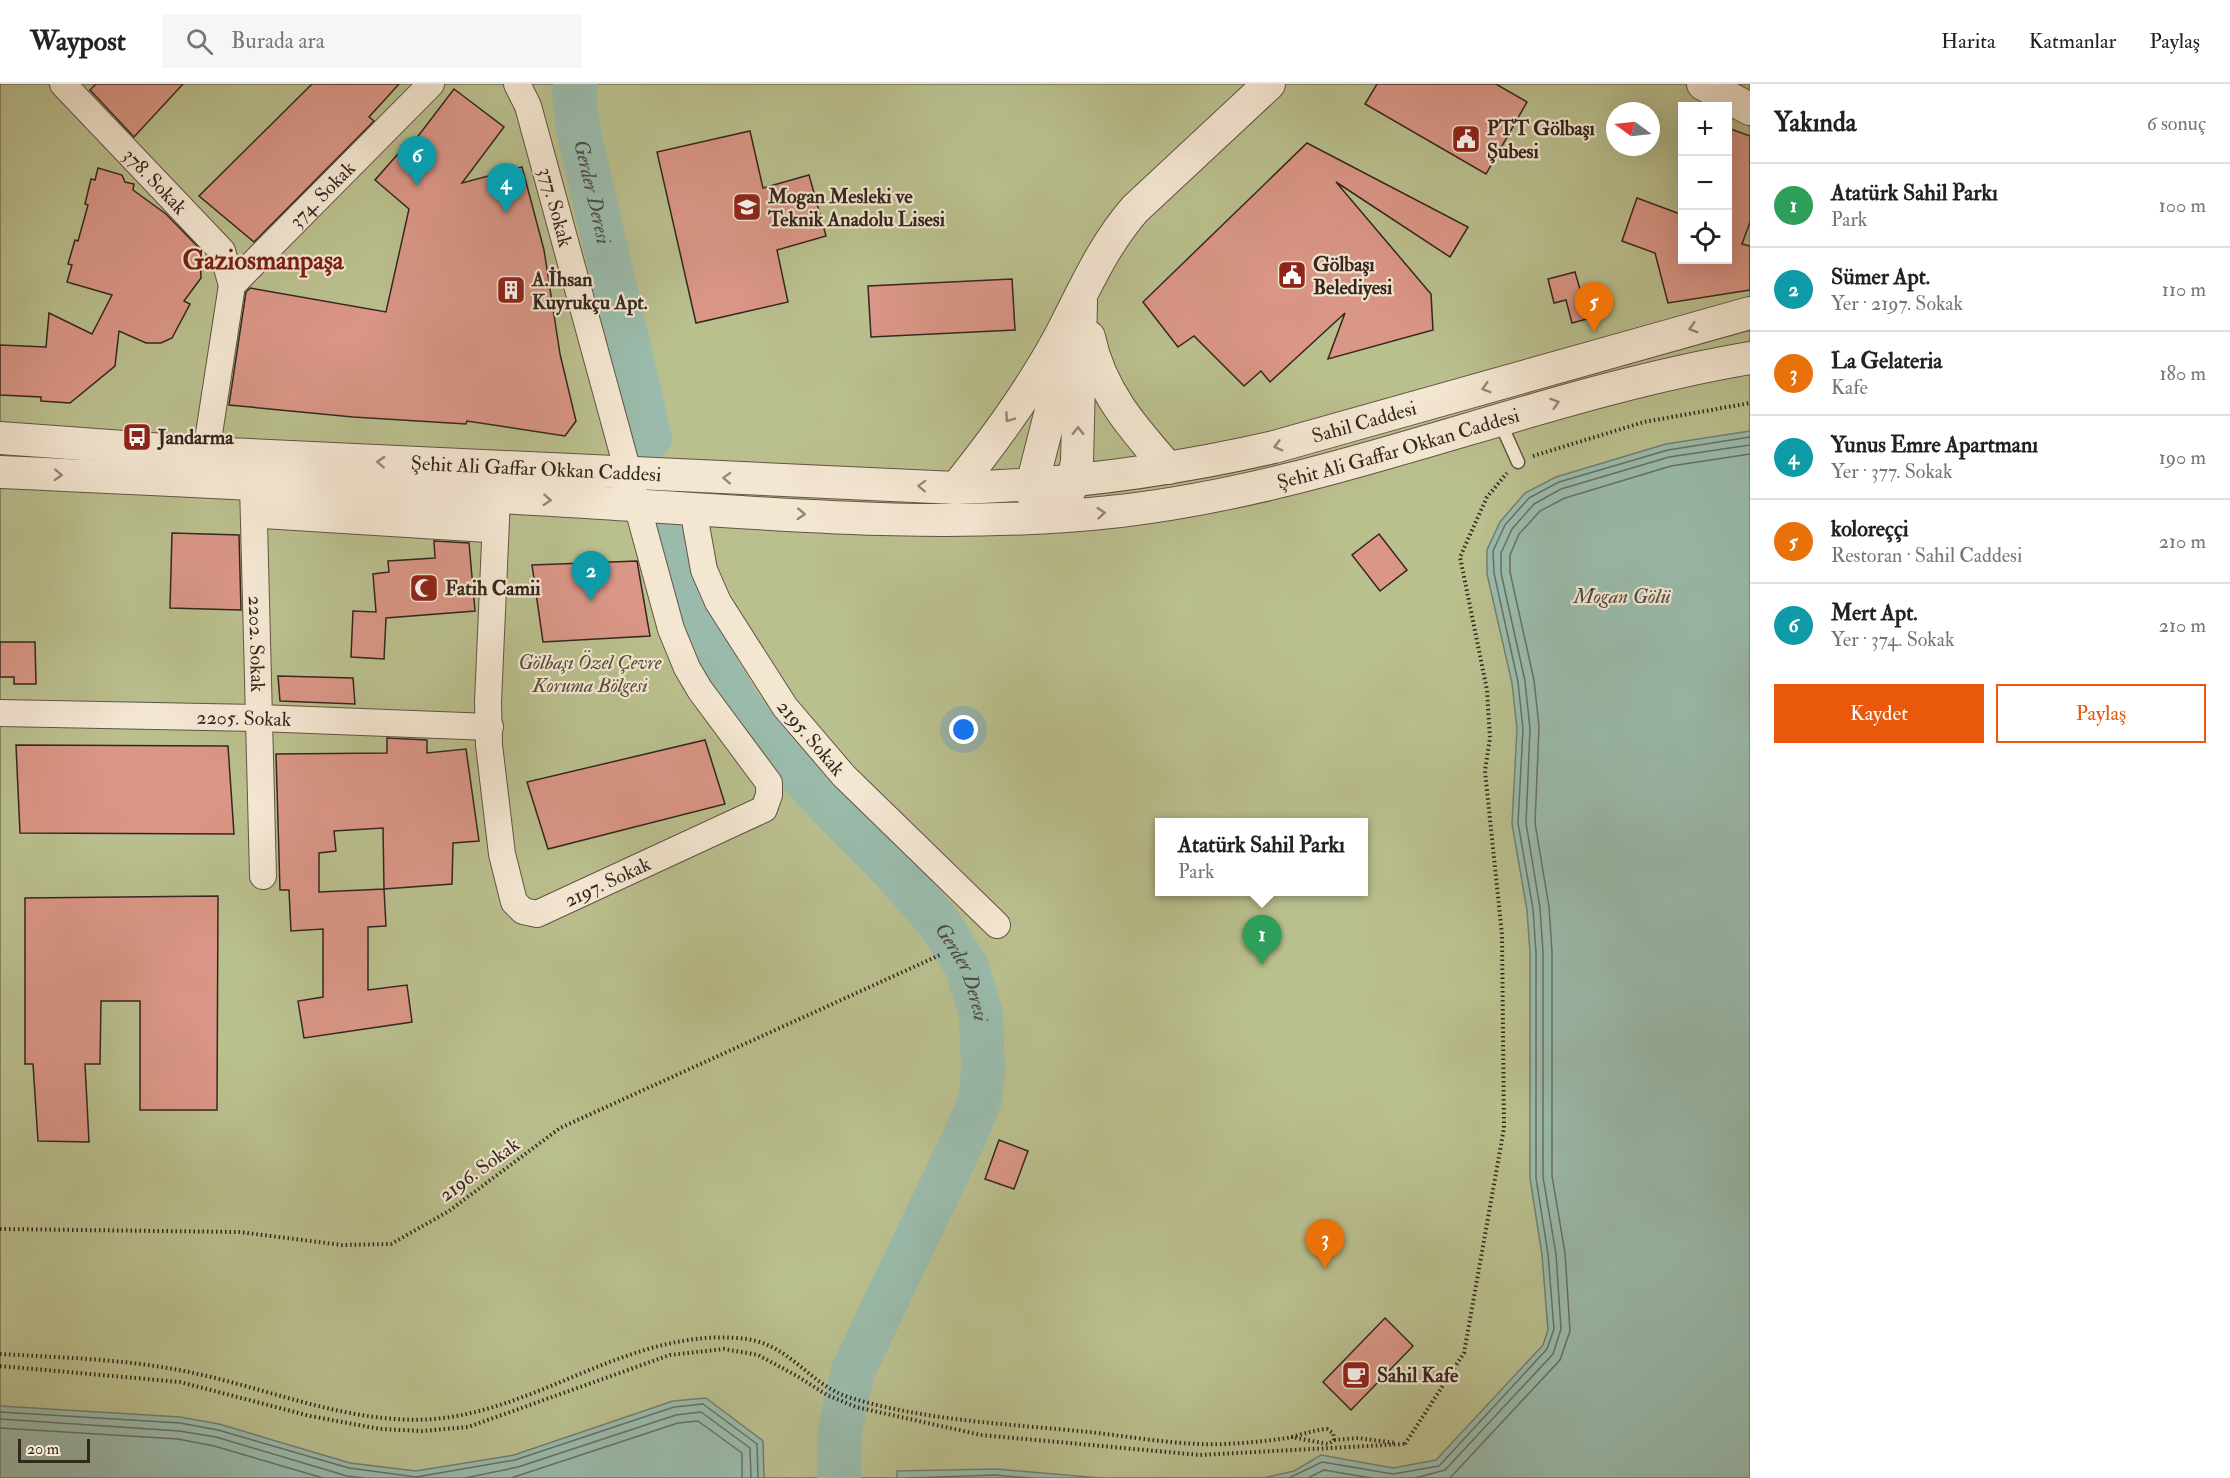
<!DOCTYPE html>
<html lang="tr">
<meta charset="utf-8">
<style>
body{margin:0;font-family:"IM FELL Double Pica",serif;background:#f6f6f6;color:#222}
.controls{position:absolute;right:18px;top:18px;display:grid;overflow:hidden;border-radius:0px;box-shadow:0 6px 24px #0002}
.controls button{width:54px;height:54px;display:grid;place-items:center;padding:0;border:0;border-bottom:2px solid #e0e0e0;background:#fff;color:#222;font:30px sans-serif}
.compass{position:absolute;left:1606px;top:18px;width:54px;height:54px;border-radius:50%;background:#fff;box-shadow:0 6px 24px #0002;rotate:285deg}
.scale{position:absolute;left:18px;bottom:15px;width:72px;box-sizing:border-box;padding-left:6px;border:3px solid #35261e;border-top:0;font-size:16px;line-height:21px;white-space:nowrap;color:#35261e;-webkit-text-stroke:4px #f4e7d2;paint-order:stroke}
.you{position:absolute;left:964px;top:646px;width:21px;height:21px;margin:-15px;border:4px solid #fff;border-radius:50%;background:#1a73e8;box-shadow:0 0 0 9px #1a73e833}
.badge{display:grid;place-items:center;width:39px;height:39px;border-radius:50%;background:#ea580c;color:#fff;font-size:20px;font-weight:700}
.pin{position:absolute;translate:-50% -50px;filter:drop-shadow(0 2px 3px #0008)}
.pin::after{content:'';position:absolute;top:32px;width:21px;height:18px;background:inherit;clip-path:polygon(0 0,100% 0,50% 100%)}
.popup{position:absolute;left:1155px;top:734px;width:213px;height:78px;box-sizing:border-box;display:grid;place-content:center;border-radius:0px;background:#fff;filter:drop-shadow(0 2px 4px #0005);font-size:20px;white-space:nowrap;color:#767676}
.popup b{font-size:22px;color:#222}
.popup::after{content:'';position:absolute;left:50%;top:100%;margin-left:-12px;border:12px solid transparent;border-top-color:#fff}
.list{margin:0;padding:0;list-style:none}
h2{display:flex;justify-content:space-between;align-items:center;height:78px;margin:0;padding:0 24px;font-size:26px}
h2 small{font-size:20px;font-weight:400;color:#767676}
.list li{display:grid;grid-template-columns:39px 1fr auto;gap:18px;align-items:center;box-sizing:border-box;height:84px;padding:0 24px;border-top:2px solid #e0e0e0}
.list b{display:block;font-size:22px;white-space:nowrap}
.list p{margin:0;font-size:20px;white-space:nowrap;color:#767676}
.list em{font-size:20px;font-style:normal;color:#767676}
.actions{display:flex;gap:12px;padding:18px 24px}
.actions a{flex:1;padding:14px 0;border:2px solid #ea580c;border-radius:0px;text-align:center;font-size:21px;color:#ea580c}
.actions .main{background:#ea580c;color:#fff}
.icon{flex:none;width:33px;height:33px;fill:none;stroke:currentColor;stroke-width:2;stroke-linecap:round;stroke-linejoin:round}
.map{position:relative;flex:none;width:1750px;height:1394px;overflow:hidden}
header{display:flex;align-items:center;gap:36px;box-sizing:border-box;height:84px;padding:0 30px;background:#fff;border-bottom:2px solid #e0e0e0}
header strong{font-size:28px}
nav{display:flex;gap:33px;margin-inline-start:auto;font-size:21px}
.search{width:420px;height:54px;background:#f6f6f6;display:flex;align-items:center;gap:15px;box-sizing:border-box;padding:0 21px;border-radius:0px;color:#767676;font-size:22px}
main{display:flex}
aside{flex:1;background:#fff}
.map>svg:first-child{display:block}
.green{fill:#babf8e;stroke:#787256;stroke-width:1.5;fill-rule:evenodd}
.water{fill:#9abbac;stroke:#727f73;stroke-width:1.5}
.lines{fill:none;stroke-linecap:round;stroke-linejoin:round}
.shore{stroke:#687065;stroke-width:1.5}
.river{stroke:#9abbac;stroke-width:44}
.building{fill:#da9686;stroke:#35261e;stroke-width:1.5;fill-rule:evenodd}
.service-casing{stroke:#635345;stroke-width:15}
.pedestrian-casing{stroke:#635345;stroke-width:22}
.minor-casing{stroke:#635345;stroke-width:28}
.tertiary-casing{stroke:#635345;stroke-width:34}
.path{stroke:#35261e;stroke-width:4;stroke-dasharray:1.5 3;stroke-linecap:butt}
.service{stroke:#f4e7d2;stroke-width:12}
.pedestrian{stroke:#f4e7d2;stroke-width:20}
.minor{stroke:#f4e7d2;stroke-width:26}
.tertiary{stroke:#f4e7d2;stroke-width:32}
.oneway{stroke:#948678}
.labels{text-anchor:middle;stroke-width:4.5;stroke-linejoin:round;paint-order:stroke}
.poi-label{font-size:20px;font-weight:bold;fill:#35261e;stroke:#f4e7d2;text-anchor:start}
.street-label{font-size:20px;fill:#35261e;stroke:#f4e7d2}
.park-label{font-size:20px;font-style:italic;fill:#564c3a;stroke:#f4e7d2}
.water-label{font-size:21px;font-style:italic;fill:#4e4b42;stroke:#f4e7d2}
.district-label{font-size:26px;font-weight:bold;fill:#7a1f14;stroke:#f4e7d2}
</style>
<header>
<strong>Waypost</strong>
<div class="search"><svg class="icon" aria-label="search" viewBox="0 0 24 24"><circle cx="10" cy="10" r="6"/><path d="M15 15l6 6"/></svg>Burada ara</div>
<nav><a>Harita</a><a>Katmanlar</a><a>Paylaş</a></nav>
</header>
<main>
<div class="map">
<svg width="1750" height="1394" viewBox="0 0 1750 1394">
<rect width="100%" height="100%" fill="#eedab9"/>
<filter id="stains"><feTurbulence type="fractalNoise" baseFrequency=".00333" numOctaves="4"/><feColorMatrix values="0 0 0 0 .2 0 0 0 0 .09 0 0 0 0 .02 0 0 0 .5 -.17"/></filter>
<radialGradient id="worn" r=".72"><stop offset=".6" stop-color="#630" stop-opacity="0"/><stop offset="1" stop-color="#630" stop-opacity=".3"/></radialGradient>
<!-- green -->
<path class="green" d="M0,0H1750V1394H0ZM1682,22H1728V176H1682ZM1615,27H1651V63H1615ZM1160,738H1364V808H1160Z"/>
<!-- water -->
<g class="water">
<polygon points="1750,347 1750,1394 1263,1394 1294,1387 1321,1371 1393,1384 1436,1376 1543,1261 1548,1246 1542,1171 1530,1094 1530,869 1527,826 1512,740 1517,645 1512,599 1487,490 1487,466 1500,438 1525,409 1556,393 1666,360"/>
<polygon points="706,1314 763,1357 764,1394 0,1394 0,1322 180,1333 219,1340 350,1379 416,1387 514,1371 673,1317"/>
<polygon points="996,1385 1101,1394 897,1394 897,1387"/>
</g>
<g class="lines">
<!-- shore -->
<g class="shore">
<polyline points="0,1328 180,1339 218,1346 349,1384 416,1393 515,1376 674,1323 703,1320 757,1360 758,1394"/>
<polyline points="0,1335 179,1347 216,1353 347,1392 364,1394"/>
<polyline points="0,1344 178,1355 214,1362 323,1394"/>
<polyline points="465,1394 518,1383 676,1331 701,1328 750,1364 751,1394"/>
<polyline points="511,1394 678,1339 698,1337 742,1369 742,1394"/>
<polyline points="909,1394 995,1391 1030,1394"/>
<polyline points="1289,1394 1322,1378 1393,1390 1439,1382 1547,1265 1554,1245 1548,1170 1536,1094 1536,869 1533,825 1518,739 1523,645 1518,598 1494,489 1493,467 1505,441 1529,414 1559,398 1668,366 1750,353"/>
<polyline points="1308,1394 1324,1386 1371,1394"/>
<polyline points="1415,1394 1445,1386 1553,1270 1561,1245 1556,1170 1543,1093 1543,868 1540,824 1526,739 1530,645 1525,597 1501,489 1501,469 1512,445 1534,420 1561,405 1669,373 1750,361"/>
<polyline points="1450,1394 1560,1276 1570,1247 1565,1169 1552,1092 1552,868 1549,823 1535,739 1539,643 1534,596 1510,488 1510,471 1519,450 1540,427 1565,414 1671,382 1750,370"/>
</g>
<!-- river -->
<g class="river">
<path id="s1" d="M576,0L574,9L578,45L650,354"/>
<path id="s2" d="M668,448L687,525L705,563L740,623L762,652L900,794L939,839L967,883L981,930L983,988L980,1015L966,1050L853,1287L840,1347L839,1394"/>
</g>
</g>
<!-- building -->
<g class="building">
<polygon points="96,0 183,0 134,53 90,6"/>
<polygon points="312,0 399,0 369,33 374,37 254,158 199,112"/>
<polygon points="1377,0 1496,0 1527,18 1486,90 1365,20"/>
<polygon points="454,5 504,43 462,99 522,83 544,166 560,270 576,337 565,352 467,337 466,340 353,333 229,321 246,208 250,204 386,228 409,125 375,96 405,62 409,64"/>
<polygon points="1728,44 1750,52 1750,138 1742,160 1750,162 1750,206 1668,219 1655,169 1622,157 1637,114 1683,131 1683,176 1728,176"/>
<polygon points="750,47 763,104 809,91 826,152 777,166 788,218 696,239 657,68"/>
<polygon points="1307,59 1468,143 1450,173 1336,98 1431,210 1433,246 1328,275 1345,229 1270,298 1261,287 1244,302 1194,252 1178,263 1143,218"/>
<polygon points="98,84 122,91 125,98 134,100 133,106 166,130 200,165 201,194 184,217 190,220 172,254 161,259 146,259 119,247 115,282 70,319 41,317 41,313 0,311 0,261 46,263 49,229 92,250 112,211 67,198 72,181 68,180 75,156 78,157 88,121 85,120 91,95 95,96"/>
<polygon points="1575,188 1582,212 1597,208 1602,231 1572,239 1566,216 1554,219 1548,195"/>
<polygon points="1012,195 1015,246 871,253 868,202"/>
<polygon points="172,449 239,451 241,526 170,524"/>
<polygon points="1379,450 1407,486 1380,507 1352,471"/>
<polygon points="434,457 469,459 475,527 386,534 384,575 351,573 353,527 376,528 373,490 389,488 388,477 435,474"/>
<polygon points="637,477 650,552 543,558 532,481"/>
<polygon points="0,558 35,558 36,600 14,600 14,593 0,593"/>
<polygon points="278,592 353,594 355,620 280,617"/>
<path d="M387,654L427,656V669L466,665L479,757L453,759L452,800L384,805L386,842L368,843V906L407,901L412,938L304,954L298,917L323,913V845L291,847L289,806H280L276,670L387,669ZM383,744L384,805L319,808V769L336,767L334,747Z"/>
<polygon points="705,656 725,720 548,765 527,698"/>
<polygon points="16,661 228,662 234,750 20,749"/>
<polygon points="218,812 217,1026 140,1026 140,917 101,917 100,980 85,980 89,1058 38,1057 33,980 25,980 25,814"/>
<polygon points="999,1056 1028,1067 1014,1105 985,1095"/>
<polygon points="1385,1234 1413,1262 1351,1326 1323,1298"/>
</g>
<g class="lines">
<!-- service casing -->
<g class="service-casing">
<polyline id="service" points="1500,338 1518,378"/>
</g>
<!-- pedestrian casing -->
<g class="pedestrian-casing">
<polygon id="pedestrian" points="276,417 486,430 487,448 263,434"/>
</g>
<!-- minor casing -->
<g class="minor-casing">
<g id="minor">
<path id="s3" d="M63,0L222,167L232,201"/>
<path id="s4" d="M206,369L232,201L431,0"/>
<path id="s5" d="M253,400L263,792"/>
<path id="s6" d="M497,413L488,618L489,661L502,770L514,818L523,827L537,830L764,725L769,711V699L700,606L687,584L671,545L528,22L517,0"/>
<path id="s7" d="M693,425L704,486L718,518L785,623L844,692L997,841"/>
<path id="s8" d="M0,629L259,634L490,643"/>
</g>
</g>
<!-- tertiary casing -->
<g class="tertiary-casing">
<g id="tertiary">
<polyline points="1703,0 1750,25"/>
<path d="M1089,253C1100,307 1133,344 1168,384"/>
<path id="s9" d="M0,354L206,369L956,404C1064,401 1169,387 1274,363L1750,229"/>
<path id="s10" d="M0,388C196,397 391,406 586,418C763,429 944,447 1120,427C1336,402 1537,310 1750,274"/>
<path d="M956,404C994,357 1029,309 1058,256C1082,211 1101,164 1135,125L1269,0"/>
<polyline points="1066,415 1073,398 1077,377 1081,218"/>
<polyline points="1035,420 1032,401 1067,264"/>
</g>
</g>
<!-- path -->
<g class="path">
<polyline points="1533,372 1644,338 1750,319"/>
<polyline points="0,1145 239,1148 342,1161 391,1160 449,1127 560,1044 940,871"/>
<path d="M0,1270C66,1274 133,1275 198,1290C275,1307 354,1341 434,1335C539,1326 629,1246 737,1254C791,1257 807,1301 851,1314C927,1337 1010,1340 1089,1348C1134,1353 1181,1362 1226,1360C1246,1359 1267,1357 1287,1354C1301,1351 1313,1346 1327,1345L1333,1349L1334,1356L1328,1360L1291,1353"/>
<polyline points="0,1282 180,1298 310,1332 380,1345 422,1347 468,1343 670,1271 724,1265 758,1271 797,1292 827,1311 856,1323 981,1351 1200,1371 1405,1360"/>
<polyline points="1334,1356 1358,1354 1396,1359"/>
<polyline points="1405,1360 1464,1269 1504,1044 1502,851 1485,687 1490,654 1487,606 1460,473 1487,413 1507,389"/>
</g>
<!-- service -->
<use href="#service" class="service"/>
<!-- pedestrian -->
<use href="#pedestrian" class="pedestrian"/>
<!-- minor -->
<use href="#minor" class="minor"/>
<!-- tertiary -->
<use href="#tertiary" class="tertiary"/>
</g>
<!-- one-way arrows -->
<defs><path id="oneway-chevron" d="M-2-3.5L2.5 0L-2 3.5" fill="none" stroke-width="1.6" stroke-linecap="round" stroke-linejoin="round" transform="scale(1.5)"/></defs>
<g class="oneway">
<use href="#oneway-chevron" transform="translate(1693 244) rotate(164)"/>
<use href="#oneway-chevron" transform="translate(1486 304) rotate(164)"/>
<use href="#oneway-chevron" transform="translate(1555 319) rotate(-17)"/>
<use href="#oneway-chevron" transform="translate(1009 334) rotate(125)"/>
<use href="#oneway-chevron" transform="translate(1078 347) rotate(-89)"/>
<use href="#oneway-chevron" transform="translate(1278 362) rotate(165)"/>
<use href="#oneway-chevron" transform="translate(381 378) rotate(-177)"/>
<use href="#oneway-chevron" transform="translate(58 391) rotate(3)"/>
<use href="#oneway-chevron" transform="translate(727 394) rotate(-178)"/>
<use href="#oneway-chevron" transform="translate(922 402) rotate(-178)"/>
<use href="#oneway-chevron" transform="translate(547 416) rotate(4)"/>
<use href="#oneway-chevron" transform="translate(1101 429) rotate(-5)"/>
<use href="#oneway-chevron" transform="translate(801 430) rotate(3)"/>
</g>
<!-- icons -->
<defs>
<g id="civic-square" transform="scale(1.5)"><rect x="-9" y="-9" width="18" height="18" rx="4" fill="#8f2418" stroke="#f4e7d2"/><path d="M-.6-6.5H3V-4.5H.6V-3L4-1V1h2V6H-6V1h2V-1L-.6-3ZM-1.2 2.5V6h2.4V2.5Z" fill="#fff"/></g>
<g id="school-square" transform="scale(1.5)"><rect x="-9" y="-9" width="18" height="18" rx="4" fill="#8f2418" stroke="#f4e7d2"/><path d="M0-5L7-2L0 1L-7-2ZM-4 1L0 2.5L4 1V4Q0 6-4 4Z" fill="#fff"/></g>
<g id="building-square" transform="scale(1.5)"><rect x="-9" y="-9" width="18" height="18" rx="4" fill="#8f2418" stroke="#f4e7d2"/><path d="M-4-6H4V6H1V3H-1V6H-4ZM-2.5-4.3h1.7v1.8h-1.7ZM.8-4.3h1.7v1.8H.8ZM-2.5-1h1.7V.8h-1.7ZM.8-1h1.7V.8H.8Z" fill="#fff"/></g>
<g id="bus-square" transform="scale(1.5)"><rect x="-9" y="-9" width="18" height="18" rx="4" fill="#8f2418" stroke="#f4e7d2"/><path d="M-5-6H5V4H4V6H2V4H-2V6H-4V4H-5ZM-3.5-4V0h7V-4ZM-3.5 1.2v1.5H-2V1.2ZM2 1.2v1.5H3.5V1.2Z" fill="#fff"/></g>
<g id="mosque-square" transform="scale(1.5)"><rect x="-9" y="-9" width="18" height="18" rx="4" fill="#8f2418" stroke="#f4e7d2"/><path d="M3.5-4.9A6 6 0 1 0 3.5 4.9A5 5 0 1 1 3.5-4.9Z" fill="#fff"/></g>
<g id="cafe-square" transform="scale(1.5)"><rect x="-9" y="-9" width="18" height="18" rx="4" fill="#8f2418" stroke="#f4e7d2"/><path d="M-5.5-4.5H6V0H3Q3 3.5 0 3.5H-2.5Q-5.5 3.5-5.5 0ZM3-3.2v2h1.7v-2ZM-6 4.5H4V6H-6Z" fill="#fff"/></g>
</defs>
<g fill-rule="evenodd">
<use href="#civic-square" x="1466" y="55"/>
<use href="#school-square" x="747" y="123"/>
<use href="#civic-square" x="1292" y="191"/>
<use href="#building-square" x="511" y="206"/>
<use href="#bus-square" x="137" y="353"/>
<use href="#mosque-square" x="424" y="504"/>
<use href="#cafe-square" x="1356" y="1291"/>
</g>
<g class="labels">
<!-- poi labels -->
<g class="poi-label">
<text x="1487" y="51">PTT Gölbaşı<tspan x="1487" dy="23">Şubesi</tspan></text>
<text x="768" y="119">Mogan Mesleki ve<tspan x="768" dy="23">Teknik Anadolu Lisesi</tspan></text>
<text x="1313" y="187">Gölbaşı<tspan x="1313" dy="23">Belediyesi</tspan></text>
<text x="532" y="202">A.İhsan<tspan x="532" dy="23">Kuyrukçu Apt.</tspan></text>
<text x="158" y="360">Jandarma</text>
<text x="445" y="511">Fatih Camii</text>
<text x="1377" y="1298">Sahil Kafe</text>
</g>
<!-- street labels -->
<g class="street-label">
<text dy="7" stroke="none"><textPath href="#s3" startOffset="134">378. Sokak</textPath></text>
<text dy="7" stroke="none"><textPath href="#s4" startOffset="298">374. Sokak</textPath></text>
<text transform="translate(556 123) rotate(75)" y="7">377. Sokak</text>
<text dy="7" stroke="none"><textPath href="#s9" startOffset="1372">Sahil Caddesi</textPath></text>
<text dy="7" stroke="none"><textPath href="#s10" startOffset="1407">Şehit Ali Gaffar Okkan Caddesi</textPath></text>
<text dy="7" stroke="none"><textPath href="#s9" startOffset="537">Şehit Ali Gaffar Okkan Caddesi</textPath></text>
<text dy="7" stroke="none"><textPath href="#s5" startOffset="160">2202. Sokak</textPath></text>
<text dy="7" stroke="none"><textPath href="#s8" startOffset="244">2205. Sokak</textPath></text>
<text dy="7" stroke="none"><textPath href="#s7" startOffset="262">2195. Sokak</textPath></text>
<text dy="7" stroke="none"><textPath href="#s6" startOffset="512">2197. Sokak</textPath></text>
<text transform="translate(479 1085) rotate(-36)" y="7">2196. Sokak</text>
</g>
<!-- park labels -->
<g class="park-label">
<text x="590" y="585">Gölbaşı Özel Çevre<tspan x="590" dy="23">Koruma Bölgesi</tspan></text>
</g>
<!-- water labels -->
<g class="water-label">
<text dy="7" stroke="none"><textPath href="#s1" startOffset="110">Gerder Deresi</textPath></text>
<text x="1622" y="519">Mogan Gölü</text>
<text dy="7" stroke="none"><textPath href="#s2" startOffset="540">Gerder Deresi</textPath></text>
</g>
<!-- district labels -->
<g class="district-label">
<text x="263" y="185">Gaziosmanpaşa</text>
</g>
</g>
<rect width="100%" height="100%" filter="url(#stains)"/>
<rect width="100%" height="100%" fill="url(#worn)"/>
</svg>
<div class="controls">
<button>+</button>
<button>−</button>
<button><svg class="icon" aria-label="locate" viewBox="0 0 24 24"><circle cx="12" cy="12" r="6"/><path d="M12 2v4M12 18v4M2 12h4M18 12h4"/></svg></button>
</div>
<svg class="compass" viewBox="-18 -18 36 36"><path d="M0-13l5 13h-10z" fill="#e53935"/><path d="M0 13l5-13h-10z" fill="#767676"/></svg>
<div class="scale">20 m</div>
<div class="you"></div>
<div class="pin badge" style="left:1262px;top:881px;background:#2e9e5b">1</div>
<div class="popup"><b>Atatürk Sahil Parkı</b>Park</div>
<div class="pin badge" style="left:591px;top:517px;background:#0f9aa8">2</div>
<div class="pin badge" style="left:1325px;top:1185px;background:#e8710a">3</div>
<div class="pin badge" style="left:506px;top:129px;background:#0f9aa8">4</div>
<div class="pin badge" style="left:1594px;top:248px;background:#e8710a">5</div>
<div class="pin badge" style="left:417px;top:102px;background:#0f9aa8">6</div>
</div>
<aside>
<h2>Yakında<small>6 sonuç</small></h2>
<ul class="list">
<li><span class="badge" style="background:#2e9e5b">1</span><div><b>Atatürk Sahil Parkı</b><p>Park</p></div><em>100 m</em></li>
<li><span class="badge" style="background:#0f9aa8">2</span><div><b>Sümer Apt.</b><p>Yer · 2197. Sokak</p></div><em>110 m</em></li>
<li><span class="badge" style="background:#e8710a">3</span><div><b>La Gelateria</b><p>Kafe</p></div><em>180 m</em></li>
<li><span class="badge" style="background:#0f9aa8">4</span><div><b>Yunus Emre Apartmanı</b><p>Yer · 377. Sokak</p></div><em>190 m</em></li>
<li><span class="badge" style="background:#e8710a">5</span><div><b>koloreççi</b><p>Restoran · Sahil Caddesi</p></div><em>210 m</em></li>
<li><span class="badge" style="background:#0f9aa8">6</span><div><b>Mert Apt.</b><p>Yer · 374. Sokak</p></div><em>210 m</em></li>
</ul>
<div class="actions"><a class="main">Kaydet</a><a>Paylaş</a></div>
</aside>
</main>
